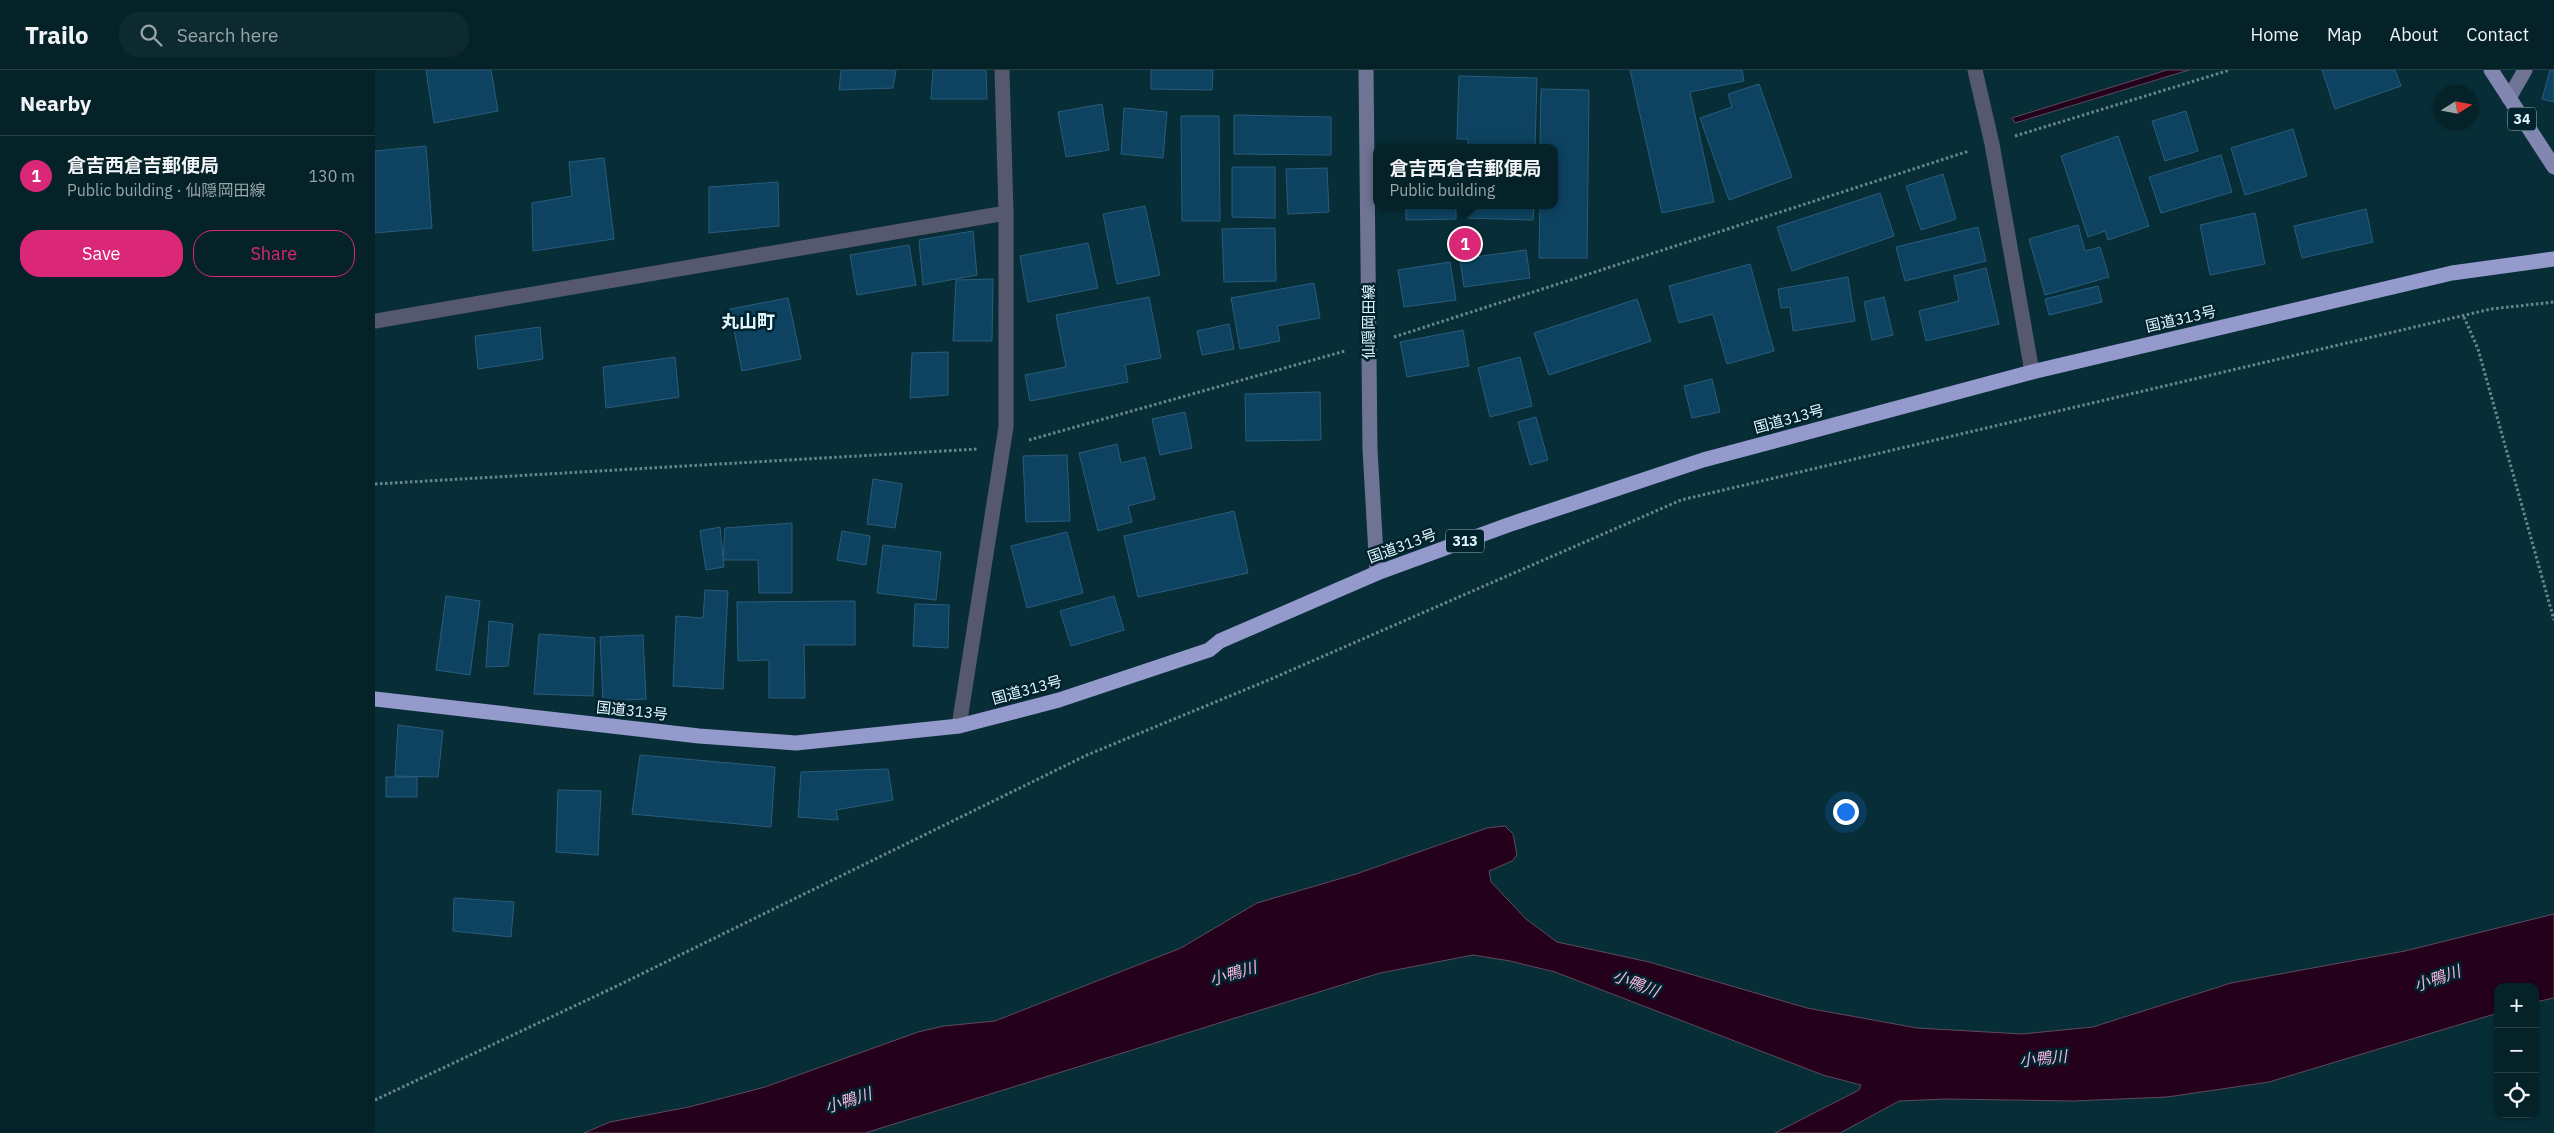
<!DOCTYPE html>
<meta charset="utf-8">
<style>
body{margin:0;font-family:"IBM Plex Sans","Noto Sans JP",sans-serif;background:#0e2a31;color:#f1f3f6}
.controls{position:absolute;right:15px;bottom:15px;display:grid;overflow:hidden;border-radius:10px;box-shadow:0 1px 4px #0004}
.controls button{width:45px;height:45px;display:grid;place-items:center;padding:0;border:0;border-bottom:1px solid #263f46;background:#052229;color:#f1f3f6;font:25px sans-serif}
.compass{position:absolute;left:2059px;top:15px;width:45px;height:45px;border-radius:50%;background:#052229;box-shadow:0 1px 4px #0004;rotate:79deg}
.you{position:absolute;left:1470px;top:741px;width:18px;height:18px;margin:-12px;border:4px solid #fff;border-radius:50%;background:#1a73e8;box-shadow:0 0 0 8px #1a73e833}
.badge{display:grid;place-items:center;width:32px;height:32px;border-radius:50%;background:#db2777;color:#fff;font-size:16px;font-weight:700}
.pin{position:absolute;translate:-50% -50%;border:2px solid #fff;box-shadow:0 1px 5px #0006}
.popup{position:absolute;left:998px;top:74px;width:185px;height:65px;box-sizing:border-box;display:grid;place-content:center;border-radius:10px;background:#052229;filter:drop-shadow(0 1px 4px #0005);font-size:16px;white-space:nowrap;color:#97a4a8}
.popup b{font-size:19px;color:#f1f3f6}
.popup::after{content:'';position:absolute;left:50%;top:100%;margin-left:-10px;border:10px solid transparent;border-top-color:#052229}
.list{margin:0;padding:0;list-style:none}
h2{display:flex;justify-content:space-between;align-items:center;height:65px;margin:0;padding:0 20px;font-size:21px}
h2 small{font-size:16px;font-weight:400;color:#97a4a8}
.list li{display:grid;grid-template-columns:32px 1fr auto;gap:15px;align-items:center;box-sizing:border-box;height:80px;padding:0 20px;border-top:1px solid #263f46}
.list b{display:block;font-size:19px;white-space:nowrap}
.list p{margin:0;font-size:16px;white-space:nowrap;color:#97a4a8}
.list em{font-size:16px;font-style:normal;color:#97a4a8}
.actions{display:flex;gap:10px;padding:15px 20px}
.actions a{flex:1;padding:11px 0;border:1px solid #db2777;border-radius:20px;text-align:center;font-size:18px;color:#db2777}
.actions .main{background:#db2777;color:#fff}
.icon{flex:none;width:28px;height:28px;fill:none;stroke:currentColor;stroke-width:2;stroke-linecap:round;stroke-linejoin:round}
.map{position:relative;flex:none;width:2179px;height:1063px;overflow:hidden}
header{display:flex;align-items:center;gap:30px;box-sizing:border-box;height:70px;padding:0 25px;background:#052229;border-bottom:1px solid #263f46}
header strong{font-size:24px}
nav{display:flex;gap:28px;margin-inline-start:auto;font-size:18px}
.search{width:350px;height:45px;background:#0e2a31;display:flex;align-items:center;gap:12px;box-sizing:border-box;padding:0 18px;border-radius:20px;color:#97a4a8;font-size:19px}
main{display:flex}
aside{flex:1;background:#052229}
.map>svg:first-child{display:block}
.water{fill:#24001b;stroke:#5d4a5f}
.building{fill:#0d4361;stroke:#2a5c7c}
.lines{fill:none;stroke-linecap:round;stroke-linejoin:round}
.path{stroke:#69868f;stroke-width:3;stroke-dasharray:2.5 2.5;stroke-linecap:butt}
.street{stroke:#56586d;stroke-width:15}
.secondary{stroke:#6f7394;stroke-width:15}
.primary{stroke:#8287b1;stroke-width:15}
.highway{stroke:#949acc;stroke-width:15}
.labels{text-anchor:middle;stroke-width:5;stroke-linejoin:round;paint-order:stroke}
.shield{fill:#00232d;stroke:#9fb7bf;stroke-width:1}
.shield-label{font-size:14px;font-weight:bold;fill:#e3f6fd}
.street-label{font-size:15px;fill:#e3f6fd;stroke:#00232d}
.water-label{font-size:16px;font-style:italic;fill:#f6b5e1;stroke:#00232d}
.quarter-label{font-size:18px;font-weight:bold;fill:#e3f6fd;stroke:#00232d}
</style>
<header>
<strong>Trailo</strong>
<div class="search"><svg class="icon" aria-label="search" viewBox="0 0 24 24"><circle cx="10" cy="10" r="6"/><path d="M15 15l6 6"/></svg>Search here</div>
<nav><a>Home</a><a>Map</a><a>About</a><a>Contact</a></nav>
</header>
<main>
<aside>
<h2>Nearby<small></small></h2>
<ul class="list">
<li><span class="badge">1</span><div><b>倉吉西倉吉郵便局</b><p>Public building · 仙隠岡田線</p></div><em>130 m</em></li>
</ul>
<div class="actions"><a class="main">Save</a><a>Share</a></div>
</aside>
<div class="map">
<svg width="2179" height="1063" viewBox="0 0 2179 1063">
<rect width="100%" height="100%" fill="#072d37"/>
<!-- water -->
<g class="water">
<polygon points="1792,0 1814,0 1640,53 1637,48"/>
<polygon points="1130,756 1138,764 1142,785 1137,791 1114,801 1116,812 1151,849 1182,872 1274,892 1432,938 1542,958 1647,964 1718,957 1856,913 2030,881 2179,844 2179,928 2160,932 2160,917 2123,917 2123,943 1894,1012 1792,1027 1698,1031 1571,1029 1524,1031 1465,1063 1400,1063 1484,1020 1486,1015 1448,1005 1180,902 1135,891 1098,885 1005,903 490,1063 209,1063 235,1052 314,1037 390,1017 543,962 569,956 620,951 806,878 882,833 981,804 1112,758"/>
</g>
<!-- building -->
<g class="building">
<polygon points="51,0 116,0 123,41 59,53"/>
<polygon points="466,0 521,0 518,18 464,20"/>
<polygon points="558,0 611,0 612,29 556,29"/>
<polygon points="776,0 838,0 837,20 776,19"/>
<polygon points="1255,0 1367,0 1369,11 1315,22 1339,132 1287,143"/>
<polygon points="1947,0 2020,0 2026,16 1960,39"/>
<polygon points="2175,0 2179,0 2179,32 2167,29"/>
<polygon points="1084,6 1162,8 1160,78 1093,78 1093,69 1082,69"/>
<polygon points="1384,14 1417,107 1354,130 1325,48 1357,37 1353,24"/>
<polygon points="1166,19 1214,20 1212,188 1164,188 1165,135 1179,135 1179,78 1165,78"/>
<polygon points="727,34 734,80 691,87 683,42"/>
<polygon points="749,38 792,42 788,88 746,84"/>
<polygon points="1811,41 1823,81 1790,91 1777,51"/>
<polygon points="859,45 956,47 956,85 859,84"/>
<polygon points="806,46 844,46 845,151 807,151"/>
<polygon points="1918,59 1932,106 1870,125 1856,78"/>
<polygon points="1743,66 1774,156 1733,170 1730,161 1713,167 1686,86"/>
<polygon points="51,76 57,158 0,163 0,81"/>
<polygon points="1846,85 1857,122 1786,143 1774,107"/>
<polygon points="229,88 239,169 158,181 157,133 197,126 194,92"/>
<polygon points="857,97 900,97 900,148 857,147"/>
<polygon points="952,98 954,142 913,144 911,99"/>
<polygon points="1568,104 1581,149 1546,160 1531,116"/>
<polygon points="403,112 404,156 334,163 334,117"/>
<polygon points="1505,123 1519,166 1417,201 1402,157"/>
<polygon points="1031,135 1081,135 1081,149 1031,150"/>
<polygon points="1092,135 1159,135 1158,150 1091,148"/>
<polygon points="770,136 785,205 742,214 728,144"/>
<polygon points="1991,139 1998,172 1927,188 1919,156"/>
<polygon points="1880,143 1890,194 1835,205 1825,155"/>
<polygon points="1703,155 1710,181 1725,177 1734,207 1670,225 1654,169"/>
<polygon points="1603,157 1611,191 1530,211 1521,177"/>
<polygon points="900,158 901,211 849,212 847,159"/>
<polygon points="598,161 602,205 548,215 544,170"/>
<polygon points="713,173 723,218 653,232 645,186"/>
<polygon points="534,175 541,215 482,225 475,185"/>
<polygon points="1151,180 1155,208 1089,217 1085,189"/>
<polygon points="1075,192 1081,230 1029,237 1023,200"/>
<polygon points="1375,194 1399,281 1352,294 1338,244 1304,253 1294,216"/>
<polygon points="1611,198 1624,254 1551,271 1544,241 1584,231 1579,206"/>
<polygon points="1473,207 1480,251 1418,261 1415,237 1406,238 1403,219"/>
<polygon points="618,209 617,271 578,271 581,210"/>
<polygon points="939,213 945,248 902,256 905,271 865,279 856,228"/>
<polygon points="1723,216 1727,232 1674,245 1670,229"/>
<polygon points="774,227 786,288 750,295 753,312 655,331 650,305 691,297 681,245"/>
<polygon points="1509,227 1518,265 1497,270 1489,232"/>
<polygon points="413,228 426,289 367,301 355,239"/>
<polygon points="1262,229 1276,271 1174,305 1159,263"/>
<polygon points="854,254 859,279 827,285 822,261"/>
<polygon points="165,257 168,289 103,299 100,266"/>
<polygon points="1088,260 1094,296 1032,307 1025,272"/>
<polygon points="573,282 573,325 535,328 537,283"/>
<polygon points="300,287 304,327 231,338 228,297"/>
<polygon points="1145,287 1157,336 1115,347 1103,298"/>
<polygon points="1337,309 1345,342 1317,348 1309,316"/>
<polygon points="945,322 946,370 871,371 870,324"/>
<polygon points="810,342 817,378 785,385 777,349"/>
<polygon points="1161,347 1173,390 1155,395 1143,352"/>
<polygon points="742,374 746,393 770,387 780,429 753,436 757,452 723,461 704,383"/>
<polygon points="692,385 695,451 651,452 648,386"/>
<polygon points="498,409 527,414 520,458 492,454"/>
<polygon points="859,441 873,503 763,527 749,466"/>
<polygon points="417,453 417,523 384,523 383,490 348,490 350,458"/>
<polygon points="345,457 349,497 331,500 325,461"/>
<polygon points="467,461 495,466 491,495 462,490"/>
<polygon points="692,462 708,523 652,538 636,476"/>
<polygon points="508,475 566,482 561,530 502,523"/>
<polygon points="330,520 353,521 348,619 298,616 301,546 328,548"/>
<polygon points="71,526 105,531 95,605 61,600"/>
<polygon points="739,526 749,560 696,576 685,541"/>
<polygon points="480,531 480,575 429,575 430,628 394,628 394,590 363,591 362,532"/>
<polygon points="540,534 574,535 573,578 538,576"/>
<polygon points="114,551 138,554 133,596 111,597"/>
<polygon points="164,564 220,568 218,626 159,624"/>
<polygon points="268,565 271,629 228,631 225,567"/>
<polygon points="23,655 68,661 63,707 20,706"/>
<polygon points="265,685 400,697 396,757 257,744"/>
<polygon points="513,699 518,730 461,740 463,750 423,747 426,702"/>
<rect x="11" y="707" width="31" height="20"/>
<polygon points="183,720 226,721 223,785 181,782"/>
<polygon points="79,828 139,832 136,867 78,861"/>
</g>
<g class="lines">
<!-- path -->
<g class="path">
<polyline points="1640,66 1855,0"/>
<polyline points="2089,247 2103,279 2179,550"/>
<polyline points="1019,267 1594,81"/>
<polyline points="654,370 970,281"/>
<polyline points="0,414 603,379"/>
<polyline points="0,1030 244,915 712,685 896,609 1306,430 2116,239 2179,232"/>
</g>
<!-- street -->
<g class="street">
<polyline points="1600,0 1617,74 1657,302"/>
<polyline points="0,251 631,143"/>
<polyline points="584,656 631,357 631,143 627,0"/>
</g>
<!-- secondary -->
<g class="secondary">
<polyline points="991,0 995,379 1002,503"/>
<polyline points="2134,28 2150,0"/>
</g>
<!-- primary -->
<polyline class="primary" points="2116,0 2179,97"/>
<!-- highway -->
<polyline class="highway" points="0,629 324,666 421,673 584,656 684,630 834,580 845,571 1002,503 1133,455 1328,390 1657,302 2077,203 2179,189"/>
</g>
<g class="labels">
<!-- shield labels -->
<g class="shield">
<rect x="2133" y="37.5" width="28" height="23" rx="4"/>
<rect x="1071" y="459.5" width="38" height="23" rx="4"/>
</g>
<g class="shield-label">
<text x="2147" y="54">34</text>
<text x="1090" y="476">313</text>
</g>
<!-- street labels -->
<g class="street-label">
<text transform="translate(1806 249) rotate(-13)" y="5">国道313号</text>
<text transform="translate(994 252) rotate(-90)" y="5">仙隠岡田線</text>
<text transform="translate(1414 349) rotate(-15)" y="5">国道313号</text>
<text transform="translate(1027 476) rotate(-20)" y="5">国道313号</text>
<text transform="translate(652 620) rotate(-15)" y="5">国道313号</text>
<text transform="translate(257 641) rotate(6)" y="5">国道313号</text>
</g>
<!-- water labels -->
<g class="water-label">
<text transform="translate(858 903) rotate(-16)" y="6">小鴨川</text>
<text transform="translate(2062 908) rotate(-19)" y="6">小鴨川</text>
<text transform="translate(1261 913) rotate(21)" y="6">小鴨川</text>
<text transform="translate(1668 988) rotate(-6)" y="6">小鴨川</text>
<text transform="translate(473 1030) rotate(-18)" y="6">小鴨川</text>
</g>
<!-- quarter labels -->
<g class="quarter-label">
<text x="373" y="258">丸山町</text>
</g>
</g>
</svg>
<div class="controls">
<button>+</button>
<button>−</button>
<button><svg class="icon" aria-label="locate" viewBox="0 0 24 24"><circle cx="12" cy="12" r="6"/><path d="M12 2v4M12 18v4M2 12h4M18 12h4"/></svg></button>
</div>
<svg class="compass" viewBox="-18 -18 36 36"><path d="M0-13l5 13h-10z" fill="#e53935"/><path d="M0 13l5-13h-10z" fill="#97a4a8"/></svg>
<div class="you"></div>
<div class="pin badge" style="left:1090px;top:174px">1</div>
<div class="popup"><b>倉吉西倉吉郵便局</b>Public building</div>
</div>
</main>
